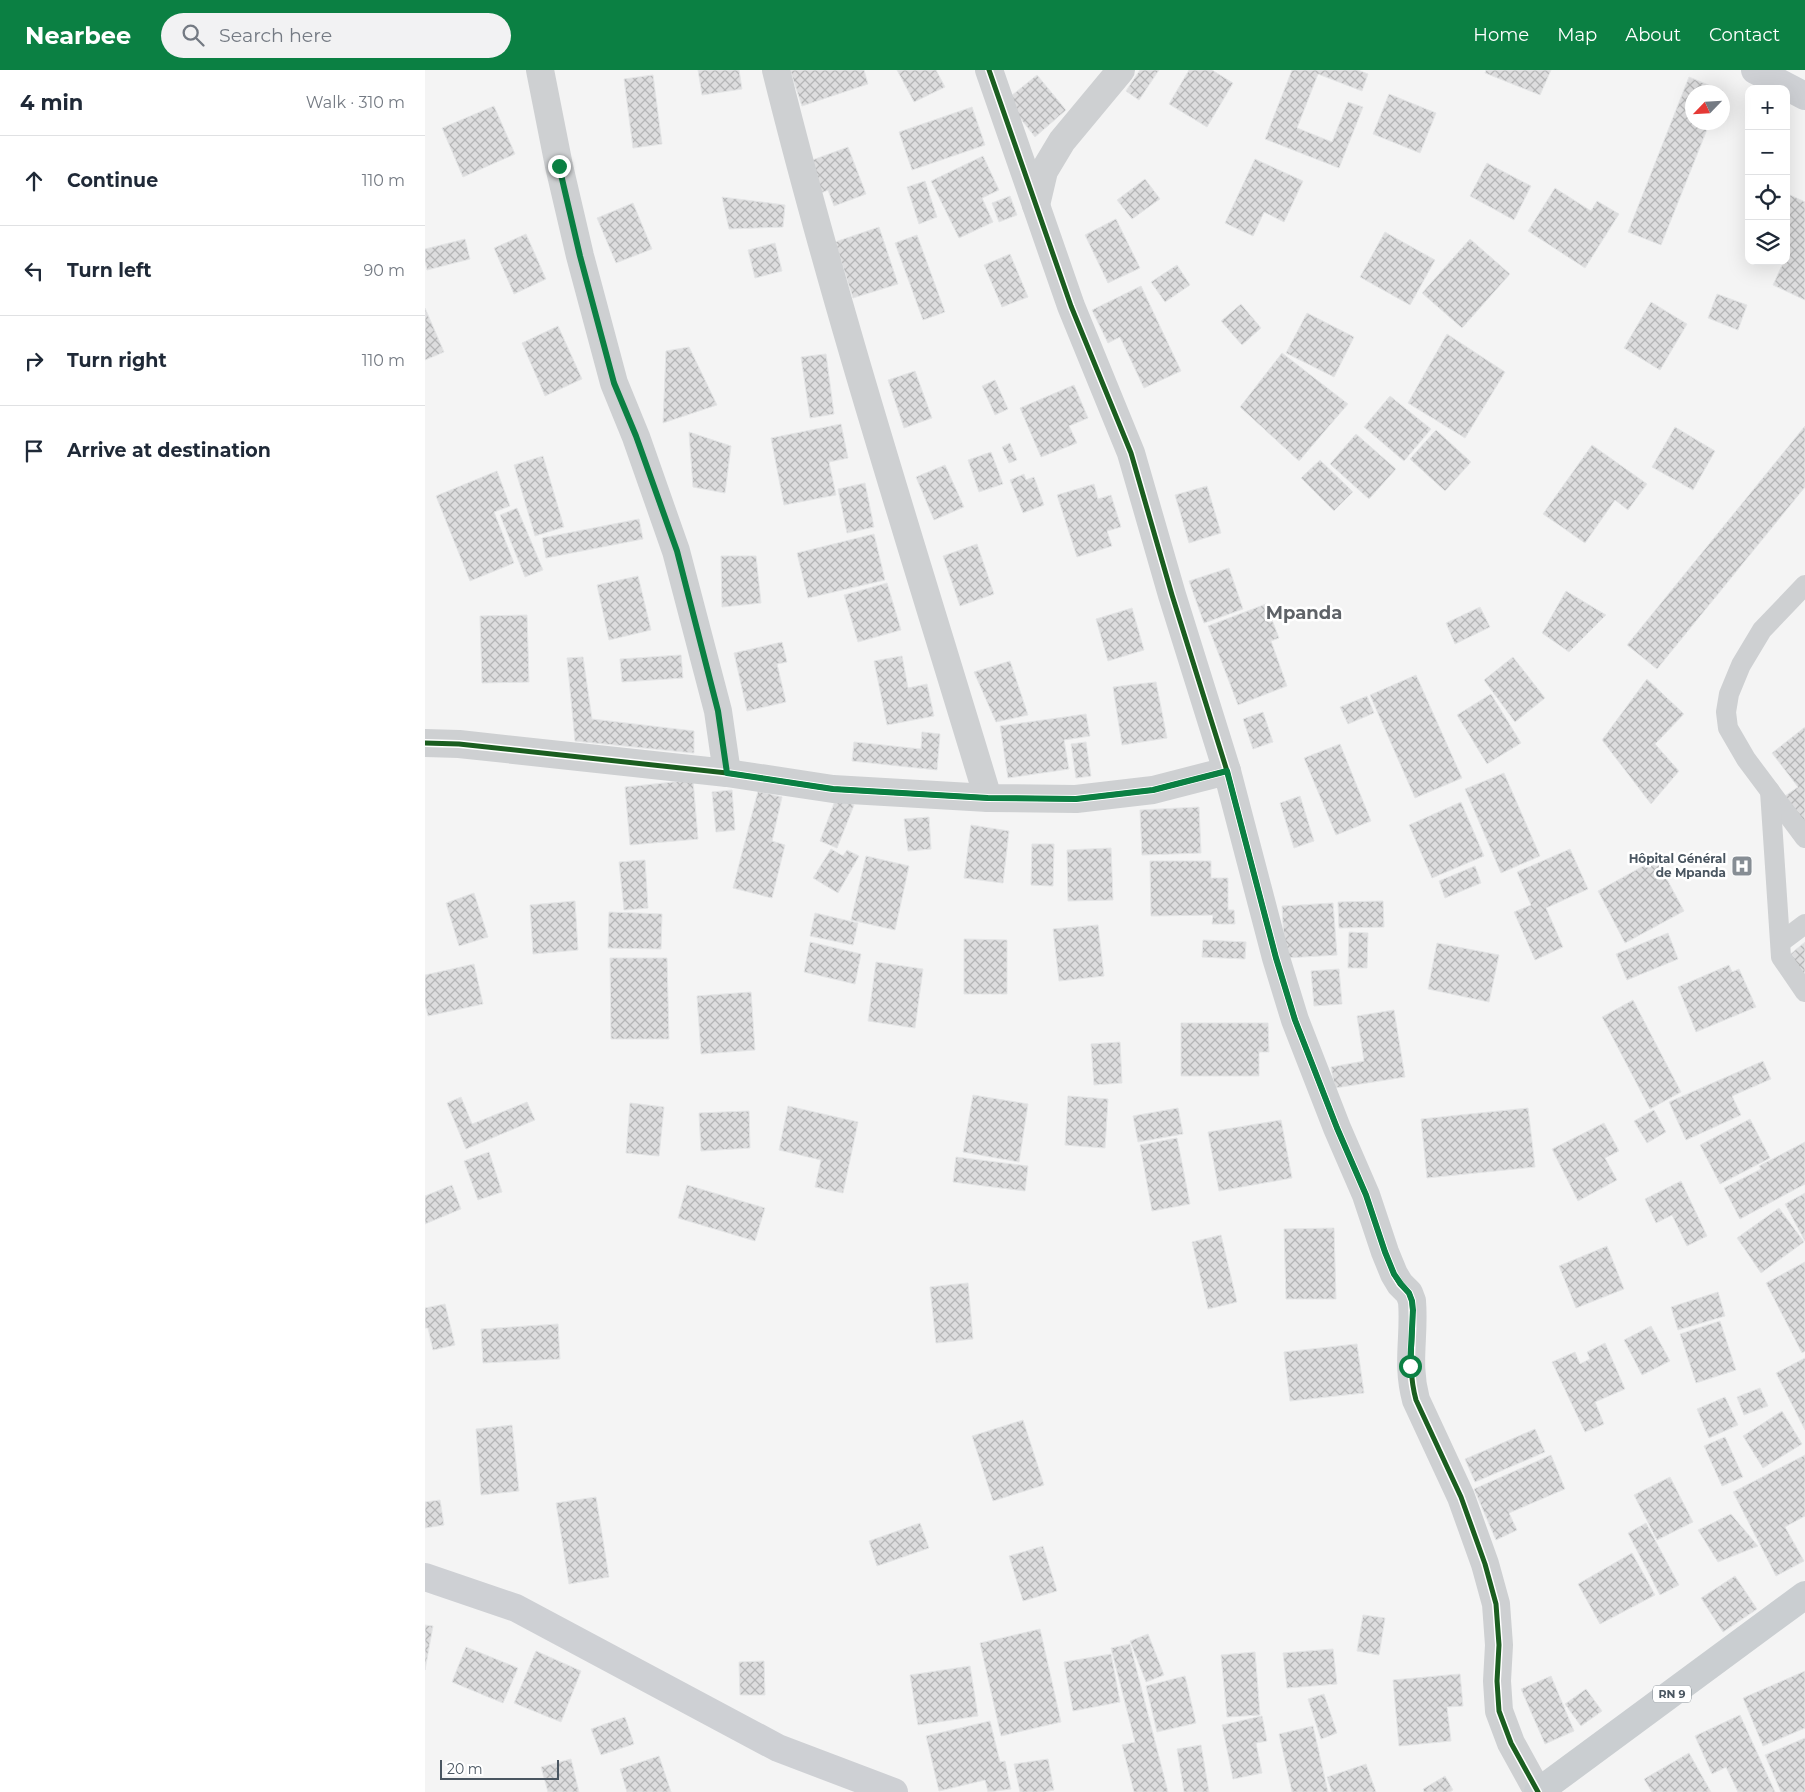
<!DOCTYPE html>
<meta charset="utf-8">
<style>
body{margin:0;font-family:Montserrat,sans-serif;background:#f2f2f3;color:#1f2937}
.controls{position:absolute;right:15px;top:15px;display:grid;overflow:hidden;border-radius:10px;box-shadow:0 5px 20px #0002}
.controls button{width:45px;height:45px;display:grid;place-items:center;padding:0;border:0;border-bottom:1px solid #e0e1e3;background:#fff;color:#1f2937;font:25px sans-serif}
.compass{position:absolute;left:1260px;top:15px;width:45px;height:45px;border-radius:50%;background:#fff;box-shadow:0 5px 20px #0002;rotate:245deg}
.scale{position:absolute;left:15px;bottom:12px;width:119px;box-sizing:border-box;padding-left:5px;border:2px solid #4a5661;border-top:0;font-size:14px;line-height:18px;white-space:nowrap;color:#4a5661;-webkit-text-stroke:4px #fff;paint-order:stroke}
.stop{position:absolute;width:15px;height:15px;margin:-11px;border:4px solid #0b8043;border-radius:50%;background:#fff}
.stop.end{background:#0b8043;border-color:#fff;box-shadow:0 1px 5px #0008}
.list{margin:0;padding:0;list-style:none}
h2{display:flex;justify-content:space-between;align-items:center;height:65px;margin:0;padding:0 20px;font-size:21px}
h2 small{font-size:16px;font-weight:400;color:#747a83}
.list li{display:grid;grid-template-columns:32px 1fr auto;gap:15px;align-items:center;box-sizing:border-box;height:90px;padding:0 20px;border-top:1px solid #e0e1e3}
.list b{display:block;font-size:19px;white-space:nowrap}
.list em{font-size:16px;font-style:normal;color:#747a83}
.icon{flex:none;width:28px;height:28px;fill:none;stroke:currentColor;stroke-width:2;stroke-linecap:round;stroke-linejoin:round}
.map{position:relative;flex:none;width:1380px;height:1722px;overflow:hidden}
header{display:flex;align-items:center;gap:30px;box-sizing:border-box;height:70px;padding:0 25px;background:#0b8043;color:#fff}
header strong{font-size:24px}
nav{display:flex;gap:28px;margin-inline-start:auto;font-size:18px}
.search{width:350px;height:45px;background:#f2f2f3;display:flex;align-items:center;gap:12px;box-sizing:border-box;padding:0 18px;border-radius:28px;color:#747a83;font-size:19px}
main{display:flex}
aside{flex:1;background:#fff}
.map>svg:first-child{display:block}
.building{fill:url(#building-cross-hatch);stroke:#e5e6e7}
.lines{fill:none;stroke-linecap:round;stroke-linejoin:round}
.lane{stroke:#ced0d2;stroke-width:20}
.street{stroke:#ced0d2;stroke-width:28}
.secondary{stroke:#ced0d4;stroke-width:28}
.primary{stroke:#caced1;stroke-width:28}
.cycleway-casing{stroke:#fff;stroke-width:8}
.cycleway{stroke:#1b5e20;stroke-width:5}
.route{stroke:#0b8043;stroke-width:6}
.labels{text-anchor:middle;stroke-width:5;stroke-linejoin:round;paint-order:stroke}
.shield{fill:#fff;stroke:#808990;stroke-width:1}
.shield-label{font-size:11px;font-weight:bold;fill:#4a5661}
.poi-label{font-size:12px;font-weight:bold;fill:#4a5661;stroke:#fff;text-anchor:end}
.district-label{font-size:18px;font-weight:bold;fill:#5f6368;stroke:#fff}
</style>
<header>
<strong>Nearbee</strong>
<div class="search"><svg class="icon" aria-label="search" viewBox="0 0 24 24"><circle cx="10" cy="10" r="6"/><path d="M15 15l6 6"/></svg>Search here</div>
<nav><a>Home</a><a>Map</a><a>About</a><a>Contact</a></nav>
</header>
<main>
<aside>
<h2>4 min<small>Walk · 310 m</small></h2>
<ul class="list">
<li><svg class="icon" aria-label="ahead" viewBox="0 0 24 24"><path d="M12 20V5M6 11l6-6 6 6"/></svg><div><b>Continue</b></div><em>110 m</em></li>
<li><svg class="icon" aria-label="left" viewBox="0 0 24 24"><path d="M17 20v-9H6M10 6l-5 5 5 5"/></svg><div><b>Turn left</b></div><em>90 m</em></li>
<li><svg class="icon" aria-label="right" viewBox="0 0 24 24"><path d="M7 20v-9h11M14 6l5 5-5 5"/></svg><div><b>Turn right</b></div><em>110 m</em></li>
<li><svg class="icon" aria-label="arrive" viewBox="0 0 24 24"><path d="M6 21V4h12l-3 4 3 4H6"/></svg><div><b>Arrive at destination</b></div></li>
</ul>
</aside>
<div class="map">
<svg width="1380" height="1722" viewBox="0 0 1380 1722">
<defs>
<pattern id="building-cross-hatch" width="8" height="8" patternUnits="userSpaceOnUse" patternTransform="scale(1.25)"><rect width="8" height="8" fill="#ddddde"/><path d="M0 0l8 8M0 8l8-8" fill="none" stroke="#b5b6b7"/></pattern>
</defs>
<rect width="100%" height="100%" fill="#f4f4f4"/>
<!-- building -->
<g class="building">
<polygon points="273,0 314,0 317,19 277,25"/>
<polygon points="365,0 439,0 443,14 377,36"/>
<polygon points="472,0 511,0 520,17 489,32"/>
<polygon points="715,0 734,0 714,30 701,21"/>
<polygon points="764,0 787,0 808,13 782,57 744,34"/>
<polygon points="867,0 933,0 943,4 937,21 893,4 872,58 907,72 923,32 938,37 914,98 840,69"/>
<polygon points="1061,0 1126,0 1115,25 1060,3"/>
<polygon points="228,5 237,74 208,78 199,9"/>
<polygon points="612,5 641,40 610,67 581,30"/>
<polygon points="1264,7 1298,21 1297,22 1268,22 1268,52 1285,52 1236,175 1203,162"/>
<polygon points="964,24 1011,43 995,83 948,64"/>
<polygon points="69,36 90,84 38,107 17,58"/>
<polygon points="547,37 560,75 487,100 474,62"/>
<polygon points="423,77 441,124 409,136 403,120 394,124 382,92"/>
<polygon points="558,86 574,120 557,128 568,152 534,168 506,111"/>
<polygon points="830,89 878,111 859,152 839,142 828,166 800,153"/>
<polygon points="1062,93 1106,116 1089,150 1045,126"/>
<polygon points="720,109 735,129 707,149 692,130"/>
<polygon points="500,111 512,147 494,154 482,117"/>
<polygon points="1130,118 1166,141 1172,131 1194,144 1160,198 1103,161"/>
<polygon points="1361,123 1380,132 1380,230 1348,215 1359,191 1361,191"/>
<polygon points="585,126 592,145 574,152 567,133"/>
<polygon points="297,127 360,135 358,157 304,159"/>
<polygon points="208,133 227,179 191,193 172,148"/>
<polygon points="691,149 715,198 683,213 660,165"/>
<polygon points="454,157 473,214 428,228 410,172"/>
<polygon points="960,162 1010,190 985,235 935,207"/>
<polygon points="101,164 121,209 89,224 69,178"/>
<polygon points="492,165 520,242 498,250 470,173"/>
<polygon points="40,169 45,189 2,200 0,192 0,179"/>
<polygon points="1045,169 1085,204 1037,258 997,223"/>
<polygon points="350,173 357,201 330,208 323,180"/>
<polygon points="585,184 603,227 577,237 559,195"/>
<polygon points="752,195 765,215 740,232 726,212"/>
<polygon points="716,216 756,301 719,318 695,267 683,273 667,240"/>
<polygon points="1292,224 1322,235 1313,260 1283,248"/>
<polygon points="1226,232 1262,254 1235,300 1199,278"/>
<polygon points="816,234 836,258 817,275 796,251"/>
<polygon points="0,238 19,282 0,290"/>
<polygon points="882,243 929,267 909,307 861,283"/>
<polygon points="133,256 157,309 120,326 97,273"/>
<polygon points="1022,264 1080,302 1040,368 983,333"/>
<polygon points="264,277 292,335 238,353 241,281"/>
<polygon points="857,283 923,334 874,391 815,337"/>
<polygon points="401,284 409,344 385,348 376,287"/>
<polygon points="490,301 507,348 479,358 463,310"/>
<polygon points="570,310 583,339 570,345 557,316"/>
<polygon points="649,315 663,348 644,356 652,373 616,387 595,338"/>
<polygon points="965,326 1006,359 979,391 939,357"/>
<polygon points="416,354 423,388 404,392 411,425 359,435 346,368"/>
<polygon points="1380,356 1380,417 1232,599 1202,575"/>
<polygon points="1250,357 1290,381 1268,420 1227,397"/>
<polygon points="1011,360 1046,392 1020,421 985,389"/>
<polygon points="264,362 306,376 300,423 268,417"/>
<polygon points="931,364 971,399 944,429 905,394"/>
<polygon points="585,373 592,390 584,393 577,377"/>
<polygon points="1167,375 1222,414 1203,440 1190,430 1160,473 1118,444"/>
<polygon points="566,382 578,414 554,422 543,390"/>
<polygon points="118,386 139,457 110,466 89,395"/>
<polygon points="895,390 928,422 909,441 876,408"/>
<polygon points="520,395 539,437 509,450 491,407"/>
<polygon points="72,401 85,436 69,442 89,493 45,511 11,426"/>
<polygon points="599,404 601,410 609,407 619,435 598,443 585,410"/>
<polygon points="440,413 449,457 422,463 413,419"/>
<polygon points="669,414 673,429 686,425 696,457 682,461 687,476 652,487 632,425"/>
<polygon points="782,416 796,463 764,473 750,425"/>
<polygon points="92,438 118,500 100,507 75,445"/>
<polygon points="214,449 218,469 121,488 117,468"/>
<polygon points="449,464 460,510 383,528 372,483"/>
<polygon points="552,474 569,524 535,536 518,486"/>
<polygon points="296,486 331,486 336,533 297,537"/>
<polygon points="804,498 818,539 779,553 764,511"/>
<polygon points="213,506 226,560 184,570 172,515"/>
<polygon points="462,513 476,560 433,572 419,525"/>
<polygon points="1141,521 1181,545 1144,582 1117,563"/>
<polygon points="841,534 854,568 846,571 862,616 813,635 783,556"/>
<polygon points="1055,537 1065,557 1030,574 1021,553"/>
<polygon points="707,538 719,580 683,591 671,549"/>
<polygon points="102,545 104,612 57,613 55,546"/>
<polygon points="357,572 362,592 352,594 361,632 322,641 309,583"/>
<polygon points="256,585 258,608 197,612 195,589"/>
<polygon points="477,586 483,618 502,614 509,646 462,655 449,591"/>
<polygon points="158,587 167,649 269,661 269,683 150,671 142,588"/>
<polygon points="1088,587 1120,628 1090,652 1059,610"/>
<polygon points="585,591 603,645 571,652 549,602"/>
<polygon points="991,605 1037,708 990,728 945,625"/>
<polygon points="1222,609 1259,644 1230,674 1254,701 1226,734 1177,670"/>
<polygon points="731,612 742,668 697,675 688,617"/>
<polygon points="1066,624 1096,673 1062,694 1032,645"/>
<polygon points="942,626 949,643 923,654 915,637"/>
<polygon points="838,642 848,672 828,679 818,649"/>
<polygon points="661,644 665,666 639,670 644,699 583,708 575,656"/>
<polygon points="1380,657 1380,753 1360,726 1373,717 1347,683"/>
<polygon points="497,662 515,664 512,700 427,691 429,672 496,679"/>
<polygon points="661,672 666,706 651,708 646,674"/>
<polygon points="915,674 946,751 911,765 879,688"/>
<polygon points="1079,703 1115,786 1076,803 1040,719"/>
<polygon points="268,710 273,769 205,775 200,717"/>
<polygon points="307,720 310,760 291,762 287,722"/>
<polygon points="333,721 357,727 347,771 360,775 347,828 308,818"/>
<polygon points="875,726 889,771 869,778 855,733"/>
<polygon points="411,728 429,735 412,778 395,771"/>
<polygon points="1036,732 1059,786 1007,808 984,755"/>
<polygon points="774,737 776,783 717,785 715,740"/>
<polygon points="504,747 506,779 483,781 479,749"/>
<polygon points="546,755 584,761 578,813 539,808"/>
<polygon points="607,774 629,774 628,816 606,815"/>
<polygon points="686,778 688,830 643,831 642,780"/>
<polygon points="406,779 418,786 422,780 434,786 413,823 388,808"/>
<polygon points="1145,779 1163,819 1121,838 1138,877 1110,890 1089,842 1106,835 1092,802"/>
<polygon points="441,786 484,796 470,860 426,850"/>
<polygon points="1231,789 1259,841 1200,873 1173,821"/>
<polygon points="220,790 223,838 199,840 194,792"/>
<polygon points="725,791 786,791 786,808 803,808 803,840 809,840 810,854 787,854 788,845 726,846"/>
<polygon points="1050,796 1056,813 1020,828 1014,811"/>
<polygon points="49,823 63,867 34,876 21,833"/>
<polygon points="150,831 153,880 108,884 105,835"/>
<polygon points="958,831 959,857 914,858 913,832"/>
<polygon points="908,833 912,885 860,888 857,836"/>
<polygon points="184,842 237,844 236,879 183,878"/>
<polygon points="390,843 433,853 428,875 385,866"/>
<polygon points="673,855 679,906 634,911 628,859"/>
<polygon points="924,862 943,863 942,898 923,898"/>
<polygon points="1243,863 1253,889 1202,910 1191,884"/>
<polygon points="539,869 582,870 582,924 539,924"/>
<polygon points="778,870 821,872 820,889 777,887"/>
<polygon points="385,872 436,884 430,914 379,902"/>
<polygon points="1380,872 1380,907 1363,886"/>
<polygon points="1012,873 1074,885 1064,932 1003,919"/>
<polygon points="185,888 242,888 244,969 186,969"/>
<polygon points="451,892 498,899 490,958 443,951"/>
<polygon points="49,894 58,934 3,946 0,934 0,905"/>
<polygon points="1304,895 1307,902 1314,899 1331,937 1271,962 1253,917"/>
<polygon points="914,899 917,934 889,936 886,901"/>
<polygon points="326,922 330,980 276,984 272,926"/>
<polygon points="1208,930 1256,1022 1225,1039 1177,947"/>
<polygon points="969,940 980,1007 910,1018 906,997 939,991 932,946"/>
<polygon points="756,953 843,953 844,982 834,982 834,1006 756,1006"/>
<polygon points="695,972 697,1013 669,1015 666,974"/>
<polygon points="1338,991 1346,1009 1307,1026 1316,1045 1261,1070 1244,1032"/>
<polygon points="548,1025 603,1034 594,1092 538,1082"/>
<polygon points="643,1026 683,1029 680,1078 640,1075"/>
<polygon points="36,1027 47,1054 102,1032 110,1050 41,1079 22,1033"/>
<polygon points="205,1033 239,1037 234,1086 201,1083"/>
<polygon points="363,1036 433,1052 418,1123 390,1117 396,1090 354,1080"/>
<polygon points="753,1038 758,1064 713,1072 708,1046"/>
<polygon points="1103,1038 1110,1097 1002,1108 996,1049"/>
<polygon points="1229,1040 1241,1062 1222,1073 1209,1051"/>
<polygon points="324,1041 325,1078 276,1081 274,1043"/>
<polygon points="1325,1049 1345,1088 1295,1114 1275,1075"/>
<polygon points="856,1050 867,1108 794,1121 783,1062"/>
<polygon points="1179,1053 1194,1081 1180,1088 1192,1110 1153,1131 1127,1079"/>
<polygon points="752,1068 765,1134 727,1141 715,1075"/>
<polygon points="1380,1072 1380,1114 1315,1149 1299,1118 1336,1099 1334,1096"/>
<polygon points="64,1082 77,1122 53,1130 39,1091"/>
<polygon points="531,1087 603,1096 600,1121 528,1112"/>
<polygon points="1256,1111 1282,1166 1262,1176 1247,1145 1231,1153 1220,1129"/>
<polygon points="27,1115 36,1139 0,1154 0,1126"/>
<polygon points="262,1115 340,1138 330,1171 253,1148"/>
<polygon points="1380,1123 1380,1171 1360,1134"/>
<polygon points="1354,1138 1379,1172 1336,1203 1312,1168"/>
<polygon points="909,1158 911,1229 861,1229 859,1159"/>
<polygon points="796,1165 812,1232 783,1239 767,1172"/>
<polygon points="1182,1176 1199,1219 1151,1238 1134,1196"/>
<polygon points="1380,1192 1380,1281 1377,1283 1341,1213"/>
<polygon points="543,1213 548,1269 511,1273 505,1217"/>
<polygon points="1293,1222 1300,1246 1253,1260 1246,1237"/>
<polygon points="20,1234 30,1275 8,1280 3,1258 0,1258 0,1238"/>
<polygon points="1295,1251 1311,1300 1271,1313 1255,1264"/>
<polygon points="133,1254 135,1289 58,1293 56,1259"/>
<polygon points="1226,1256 1245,1291 1217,1305 1199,1270"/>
<polygon points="1180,1273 1200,1319 1170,1332 1179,1354 1160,1362 1127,1292 1150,1282 1155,1294 1165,1289 1162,1282"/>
<polygon points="932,1274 939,1323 865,1331 859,1282"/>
<polygon points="1380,1288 1380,1360 1351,1303"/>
<polygon points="1335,1318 1343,1336 1319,1345 1312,1327"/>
<polygon points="1300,1327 1313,1355 1284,1368 1272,1339"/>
<polygon points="1357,1341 1377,1374 1338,1398 1318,1366"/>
<polygon points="598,1350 619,1415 568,1431 547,1366"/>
<polygon points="87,1355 94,1421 56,1425 51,1359"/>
<polygon points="1110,1359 1120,1382 1050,1412 1040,1389"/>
<polygon points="1300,1367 1318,1407 1297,1416 1279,1376"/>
<polygon points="1126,1385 1140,1419 1084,1443 1092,1460 1071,1470 1049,1419"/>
<polygon points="1380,1385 1380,1446 1360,1457 1379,1491 1351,1506 1308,1422"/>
<polygon points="1245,1407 1268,1452 1232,1470 1209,1425"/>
<polygon points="171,1427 184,1507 144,1514 131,1433"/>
<polygon points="15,1430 19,1455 0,1458 0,1432"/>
<polygon points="1306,1444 1333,1476 1293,1492 1273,1460"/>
<polygon points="495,1453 504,1478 452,1496 444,1471"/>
<polygon points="1221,1453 1254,1515 1235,1525 1203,1463"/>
<polygon points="618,1476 632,1521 598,1531 584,1486"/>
<polygon points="1207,1483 1230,1525 1175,1554 1153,1514"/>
<polygon points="1310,1506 1332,1539 1298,1562 1276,1528"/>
<polygon points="938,1545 960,1548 954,1585 932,1581"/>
<polygon points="0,1555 8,1556 0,1600"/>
<polygon points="615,1559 636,1652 576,1666 555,1573"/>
<polygon points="723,1564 739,1605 721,1612 705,1571"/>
<polygon points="705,1574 743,1722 709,1722 697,1675 710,1672 686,1578"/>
<polygon points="41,1577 93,1598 78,1633 27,1612"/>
<polygon points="908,1579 912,1614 862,1618 858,1583"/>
<polygon points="111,1581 156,1601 136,1652 89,1633"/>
<polygon points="830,1582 835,1645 802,1647 796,1585"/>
<polygon points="686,1584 695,1632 648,1641 639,1592"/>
<polygon points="339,1591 340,1625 315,1625 314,1592"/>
<polygon points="545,1596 553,1646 493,1655 485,1605"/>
<polygon points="1380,1601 1380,1658 1338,1676 1318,1628"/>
<polygon points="1035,1604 1038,1636 1022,1637 1026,1671 974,1676 968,1610"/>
<polygon points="760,1606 771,1653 732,1662 721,1616"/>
<polygon points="1126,1606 1149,1661 1120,1674 1096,1619"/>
<polygon points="1161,1619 1177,1641 1156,1656 1140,1634"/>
<polygon points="899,1624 912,1663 896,1669 883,1629"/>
<polygon points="1315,1645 1350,1722 1313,1722 1301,1697 1287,1704 1270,1666"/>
<polygon points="837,1646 842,1671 831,1673 837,1703 808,1709 797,1655"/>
<polygon points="200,1647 209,1674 176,1685 166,1659"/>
<polygon points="565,1651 575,1692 580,1691 586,1719 563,1722 560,1710 514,1721 501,1666"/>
<polygon points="888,1656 903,1722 867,1722 854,1664"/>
<polygon points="1380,1668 1380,1722 1356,1722 1340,1685"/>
<polygon points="776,1675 784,1722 759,1722 752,1679"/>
<polygon points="1264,1683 1286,1722 1227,1722 1219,1709"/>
<polygon points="234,1686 246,1722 202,1722 195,1699"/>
<polygon points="146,1689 154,1722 123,1722 116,1697"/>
<polygon points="623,1689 629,1720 619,1722 595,1722 589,1694"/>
<polygon points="941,1694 951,1722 907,1722 902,1707"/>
<polygon points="1020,1706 1028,1720 1025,1722 999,1722 998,1719"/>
</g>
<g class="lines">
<!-- lane -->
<g class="lane">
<polyline points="1380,515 1337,560 1316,595 1304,624 1301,642 1303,658 1321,689 1380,768"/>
<polyline points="1345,721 1356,887 1380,922"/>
<polyline points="1356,872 1380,854"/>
</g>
<!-- street -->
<g class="street">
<polyline points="115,0 134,96 155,186 189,313 211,367 251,481 293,641 302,703"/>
<path d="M351,0C412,245 490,486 563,728"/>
<path d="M564,0L646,236L706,383L747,525L802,701L851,888L870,950L912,1058L941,1125L960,1182L969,1204L975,1214L984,1223L987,1231C990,1267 981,1293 991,1330L1036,1427L1060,1494L1071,1534L1074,1575L1072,1611L1074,1641L1086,1673L1113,1722"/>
<polyline points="611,135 619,101 637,71 696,0"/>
<polyline points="0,673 34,674 302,703 408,719 563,728 651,729 728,720 802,701"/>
</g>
<!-- secondary -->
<g class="secondary">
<polyline points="1330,0 1380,26"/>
<polyline points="0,1507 91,1538 353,1678 469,1722"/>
</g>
<!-- primary -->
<polyline class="primary" points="1113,1722 1380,1525"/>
<!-- cycleway casing -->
<g class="cycleway-casing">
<g id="cycleway">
<path d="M564,0L646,236L706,383L747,525L802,701L851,888L870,950L912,1058L941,1125L960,1182L969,1204L975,1214L984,1223L987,1231C990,1267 981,1293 991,1330L1036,1427L1060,1494L1071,1534L1074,1575L1072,1611L1074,1641L1086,1673L1113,1722"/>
<polyline points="0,673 34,674 302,703 408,719 563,728 651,729 728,720 802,701"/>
</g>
</g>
<!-- cycleway -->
<use href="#cycleway" class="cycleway"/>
</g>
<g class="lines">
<!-- route -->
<polyline class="route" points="134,96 155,186 189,313 211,366 252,481 293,641 302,703 408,719 563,728 651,729 728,720 802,701 851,888 870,950 912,1058 941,1125 960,1182 969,1204 976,1214 984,1223 987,1231 988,1240 985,1296"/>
</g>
<!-- icons -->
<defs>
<g id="hospital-square" transform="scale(1.125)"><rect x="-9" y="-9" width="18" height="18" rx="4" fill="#868d94" stroke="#fff"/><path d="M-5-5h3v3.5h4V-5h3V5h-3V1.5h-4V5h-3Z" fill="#fff"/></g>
</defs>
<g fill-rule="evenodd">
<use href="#hospital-square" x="1317" y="796"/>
</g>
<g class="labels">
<!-- shield labels -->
<rect class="shield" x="1228" y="1615.5" width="38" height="17" rx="4"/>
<g class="shield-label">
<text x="1247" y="1628">RN 9</text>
</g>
<!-- poi labels -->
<g class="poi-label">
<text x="1301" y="793">Hôpital Général<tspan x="1301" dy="14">de Mpanda</tspan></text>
</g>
<!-- district labels -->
<g class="district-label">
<text x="879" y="549">Mpanda</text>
</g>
</g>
</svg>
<div class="controls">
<button>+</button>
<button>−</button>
<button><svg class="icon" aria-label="locate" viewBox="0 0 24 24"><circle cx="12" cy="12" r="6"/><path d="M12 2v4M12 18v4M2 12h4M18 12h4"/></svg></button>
<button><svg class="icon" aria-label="layers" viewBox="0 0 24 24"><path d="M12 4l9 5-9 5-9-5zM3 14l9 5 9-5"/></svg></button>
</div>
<svg class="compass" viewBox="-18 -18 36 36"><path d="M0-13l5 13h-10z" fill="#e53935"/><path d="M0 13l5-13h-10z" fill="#747a83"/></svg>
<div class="scale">20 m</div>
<div class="stop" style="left:985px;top:1296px"></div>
<div class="stop end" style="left:134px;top:96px"></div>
</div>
</main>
